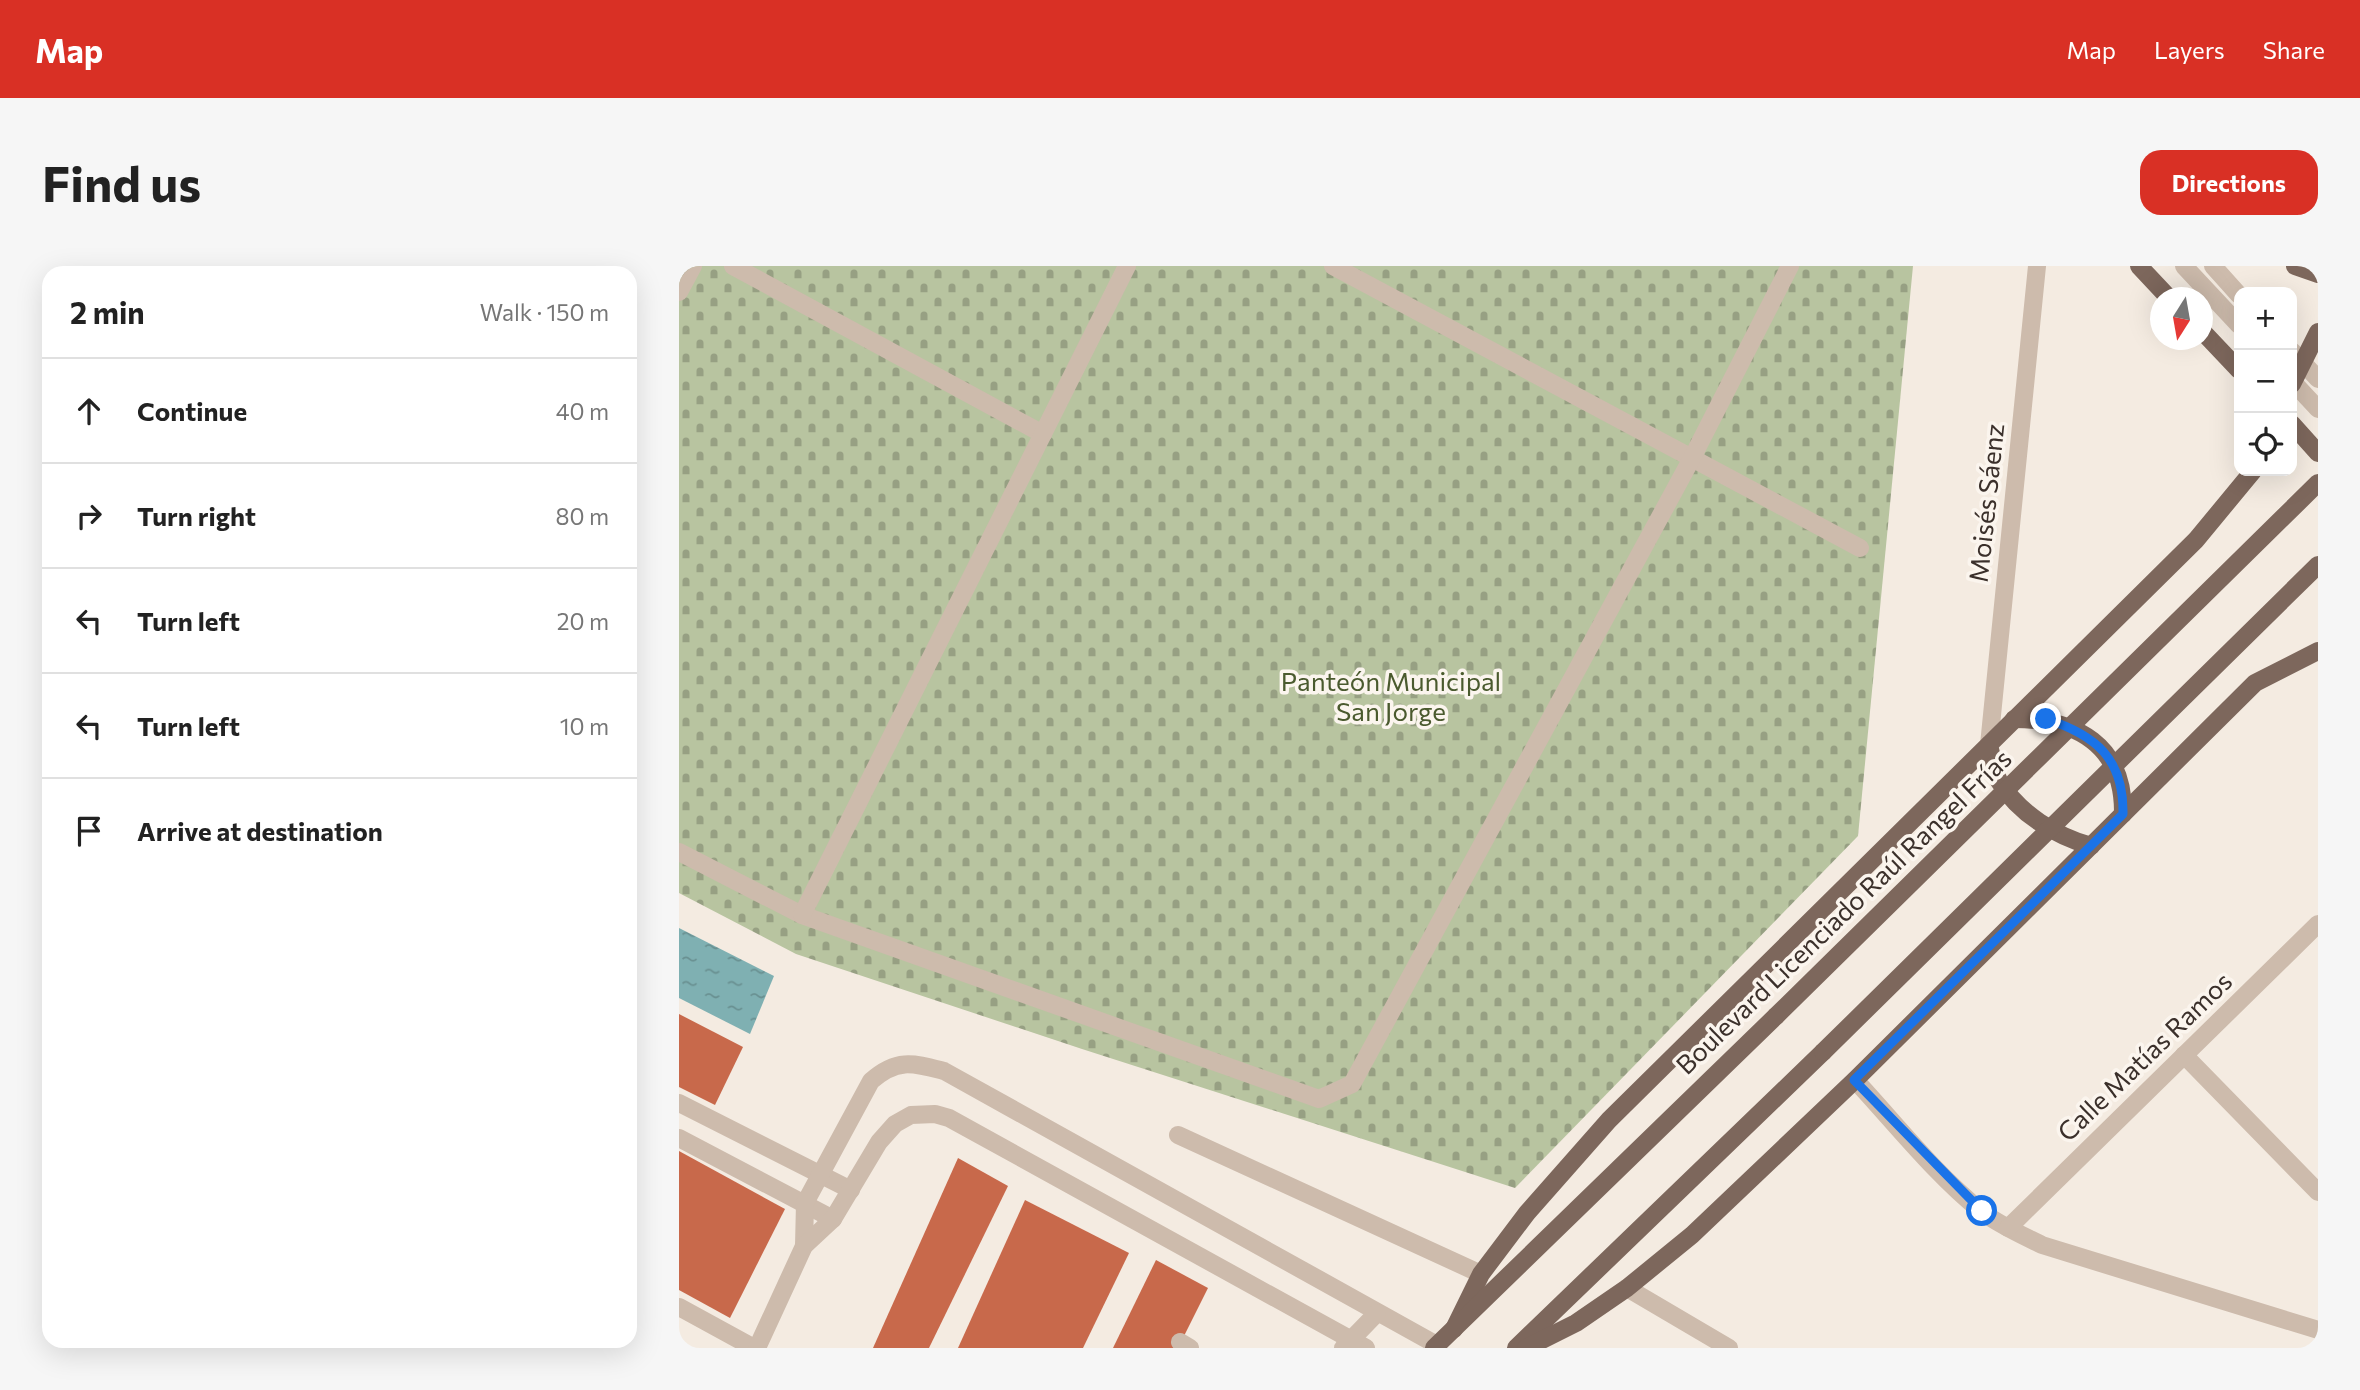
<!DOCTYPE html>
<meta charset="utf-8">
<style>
body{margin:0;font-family:Commissioner,sans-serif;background:#f6f6f6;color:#222}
.controls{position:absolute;right:21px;top:21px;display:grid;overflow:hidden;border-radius:14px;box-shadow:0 7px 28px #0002}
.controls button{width:63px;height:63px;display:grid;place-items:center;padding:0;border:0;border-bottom:2px solid #e0e0e0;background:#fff;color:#222;font:35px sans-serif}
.compass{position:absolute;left:1471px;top:21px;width:63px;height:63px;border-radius:50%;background:#fff;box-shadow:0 7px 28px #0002;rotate:191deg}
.stop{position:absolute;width:21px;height:21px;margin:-16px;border:5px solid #1a73e8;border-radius:50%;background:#fff}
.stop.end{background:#1a73e8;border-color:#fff;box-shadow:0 2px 7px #0008}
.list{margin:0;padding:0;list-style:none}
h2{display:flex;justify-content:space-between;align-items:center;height:91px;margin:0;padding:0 28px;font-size:30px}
h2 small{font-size:23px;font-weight:400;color:#767676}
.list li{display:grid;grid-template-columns:46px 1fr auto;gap:21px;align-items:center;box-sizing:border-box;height:105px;padding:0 28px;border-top:2px solid #e0e0e0}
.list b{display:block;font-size:26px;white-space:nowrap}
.list em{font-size:23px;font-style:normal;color:#767676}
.icon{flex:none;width:38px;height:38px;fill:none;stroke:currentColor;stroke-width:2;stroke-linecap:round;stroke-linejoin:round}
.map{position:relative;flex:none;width:1639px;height:1082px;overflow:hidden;border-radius:21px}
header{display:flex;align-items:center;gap:42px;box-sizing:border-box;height:98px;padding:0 35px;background:#d93025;color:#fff}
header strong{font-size:33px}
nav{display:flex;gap:38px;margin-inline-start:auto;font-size:24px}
.intro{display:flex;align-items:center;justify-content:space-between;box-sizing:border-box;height:168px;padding:0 42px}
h1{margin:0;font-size:49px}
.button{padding:18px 32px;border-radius:21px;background:#d93025;color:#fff;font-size:24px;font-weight:700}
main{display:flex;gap:42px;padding:0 42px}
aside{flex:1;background:#fff;border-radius:21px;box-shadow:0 7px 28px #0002}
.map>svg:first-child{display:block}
.cemetery{fill:url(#cemetery-stones)}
.water{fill:url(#water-ripples)}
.building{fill:#c8694b}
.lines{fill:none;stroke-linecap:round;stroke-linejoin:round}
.minor{stroke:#cdbbac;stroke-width:18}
.major{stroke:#7d675c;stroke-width:18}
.major-bridge{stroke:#7d675c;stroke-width:18}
.route{stroke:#1a73e8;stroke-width:9}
.labels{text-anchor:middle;stroke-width:7;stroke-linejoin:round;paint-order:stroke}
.street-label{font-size:26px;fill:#3b302b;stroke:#fbf5ee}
.park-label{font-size:26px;fill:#4a5a2e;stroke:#fbf5ee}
</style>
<header>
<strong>Map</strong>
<nav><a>Map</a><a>Layers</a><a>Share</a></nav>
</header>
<div class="intro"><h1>Find us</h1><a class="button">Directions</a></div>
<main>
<aside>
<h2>2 min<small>Walk · 150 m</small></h2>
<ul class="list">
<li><svg class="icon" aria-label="ahead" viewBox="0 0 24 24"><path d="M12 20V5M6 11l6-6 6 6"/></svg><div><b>Continue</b></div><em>40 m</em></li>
<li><svg class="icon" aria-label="right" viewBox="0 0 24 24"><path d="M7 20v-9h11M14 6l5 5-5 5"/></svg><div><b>Turn right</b></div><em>80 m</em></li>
<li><svg class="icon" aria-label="left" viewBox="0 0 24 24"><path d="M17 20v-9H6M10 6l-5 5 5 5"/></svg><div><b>Turn left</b></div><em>20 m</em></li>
<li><svg class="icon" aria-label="left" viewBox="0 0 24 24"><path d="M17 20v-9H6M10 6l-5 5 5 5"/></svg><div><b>Turn left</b></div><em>10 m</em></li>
<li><svg class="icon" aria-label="arrive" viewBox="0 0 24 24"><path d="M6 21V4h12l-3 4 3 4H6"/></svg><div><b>Arrive at destination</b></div></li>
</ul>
</aside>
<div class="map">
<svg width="1639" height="1082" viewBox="0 0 1639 1082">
<defs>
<pattern id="cemetery-stones" width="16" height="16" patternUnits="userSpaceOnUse" patternTransform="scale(1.75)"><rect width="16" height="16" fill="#b8c4a0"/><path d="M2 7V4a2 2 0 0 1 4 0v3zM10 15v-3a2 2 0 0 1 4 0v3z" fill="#97a083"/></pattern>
<pattern id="water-ripples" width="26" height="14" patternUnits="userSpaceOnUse" patternTransform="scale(1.75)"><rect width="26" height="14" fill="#7fb0b2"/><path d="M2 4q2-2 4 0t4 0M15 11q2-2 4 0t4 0" fill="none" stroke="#699091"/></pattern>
</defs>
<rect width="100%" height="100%" fill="#f4ebe1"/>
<!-- cemetery -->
<polygon class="cemetery" points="0,0 1234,0 1179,570 836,922 403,783 117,688 0,627"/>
<!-- water -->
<polygon class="water" points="0,662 95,710 71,768 0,732"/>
<!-- building -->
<g class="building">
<polygon points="0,748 64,781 36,839 0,821"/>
<polygon points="0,885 106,943 51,1052 0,1024"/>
<polygon points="279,892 329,920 250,1082 194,1082"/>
<polygon points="346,934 450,987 404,1082 279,1082"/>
<polygon points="477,994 529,1022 499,1082 434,1082"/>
</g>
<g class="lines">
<!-- minor -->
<g class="minor">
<polyline points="54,0 364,168"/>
<polyline points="654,0 1181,282"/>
<polyline points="1505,0 1560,59"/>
<polyline points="1534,0 1560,29"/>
<polyline points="0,26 14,0"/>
<polyline points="1613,85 1639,113"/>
<polyline points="1613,115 1639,143"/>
<polyline points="1310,479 1358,0"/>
<polyline points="0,586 123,649 640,833 673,818 1013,192 1111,0"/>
<polyline points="123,649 448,0"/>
<polyline points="1505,789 1639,926"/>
<path d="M1176,814C1216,857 1256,908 1302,945C1320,959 1343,969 1363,979L1639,1064"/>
<polyline points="0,837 172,924"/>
<polyline points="499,869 802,1008"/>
<polyline points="0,872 154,953"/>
<polyline points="1329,962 1639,658"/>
<path d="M125,980L126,937L192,815C218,792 234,797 265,805L758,1079"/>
<polyline points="948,1022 1050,1082"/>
<polyline points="0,1041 75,1082"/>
<polyline points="501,1076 511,1082"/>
<polyline points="78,1082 125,980 154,953 200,876 216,858 232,849 256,848 270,852 687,1082"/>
<polyline points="664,1082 698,1047"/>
</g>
<!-- major -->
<g class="major">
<polyline points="1460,0 1490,32"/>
<polyline points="1616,0 1639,8"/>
<polyline points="1524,66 1560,104"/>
<polyline points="1613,118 1639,66"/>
<polyline points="1613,158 1639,187"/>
<path d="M1335,453C1398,453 1445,479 1444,548"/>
<path d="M1310,479C1313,490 1315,505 1320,515C1340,548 1377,570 1412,580"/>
<polyline points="775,1063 802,1008 848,947 930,854 1517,274 1574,205"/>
<polyline points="755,1082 1097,750"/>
<polyline points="837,1082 1144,786"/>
<polyline points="847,1082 897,1057 948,1022 1013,969 1176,814 1576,417 1639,385"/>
</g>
<!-- major-bridge -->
<g class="major-bridge">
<polyline points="1097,750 1639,217"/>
<polyline points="1144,786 1639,299"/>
</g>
</g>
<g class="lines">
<!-- route -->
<path class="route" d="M1303,945L1175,814L1444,548C1445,493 1417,469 1367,453"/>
</g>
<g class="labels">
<!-- street labels -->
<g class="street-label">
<text transform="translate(1308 237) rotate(-84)" y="9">Moisés Sáenz</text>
<text transform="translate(1165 646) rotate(-44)" y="9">Boulevard Licenciado Raúl Rangel Frías</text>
<text transform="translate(1466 791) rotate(-44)" y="9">Calle Matías Ramos</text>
</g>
<!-- park labels -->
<g class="park-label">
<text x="712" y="425">Panteón Municipal<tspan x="712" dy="30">San Jorge</tspan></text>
</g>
</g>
</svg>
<div class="controls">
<button>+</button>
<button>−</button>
<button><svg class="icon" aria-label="locate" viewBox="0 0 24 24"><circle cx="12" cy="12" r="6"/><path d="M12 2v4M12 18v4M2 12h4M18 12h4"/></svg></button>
</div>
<svg class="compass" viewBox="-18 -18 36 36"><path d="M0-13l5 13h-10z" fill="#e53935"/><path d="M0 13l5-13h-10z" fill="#767676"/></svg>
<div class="stop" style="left:1303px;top:945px"></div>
<div class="stop end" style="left:1367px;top:453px"></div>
</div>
</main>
